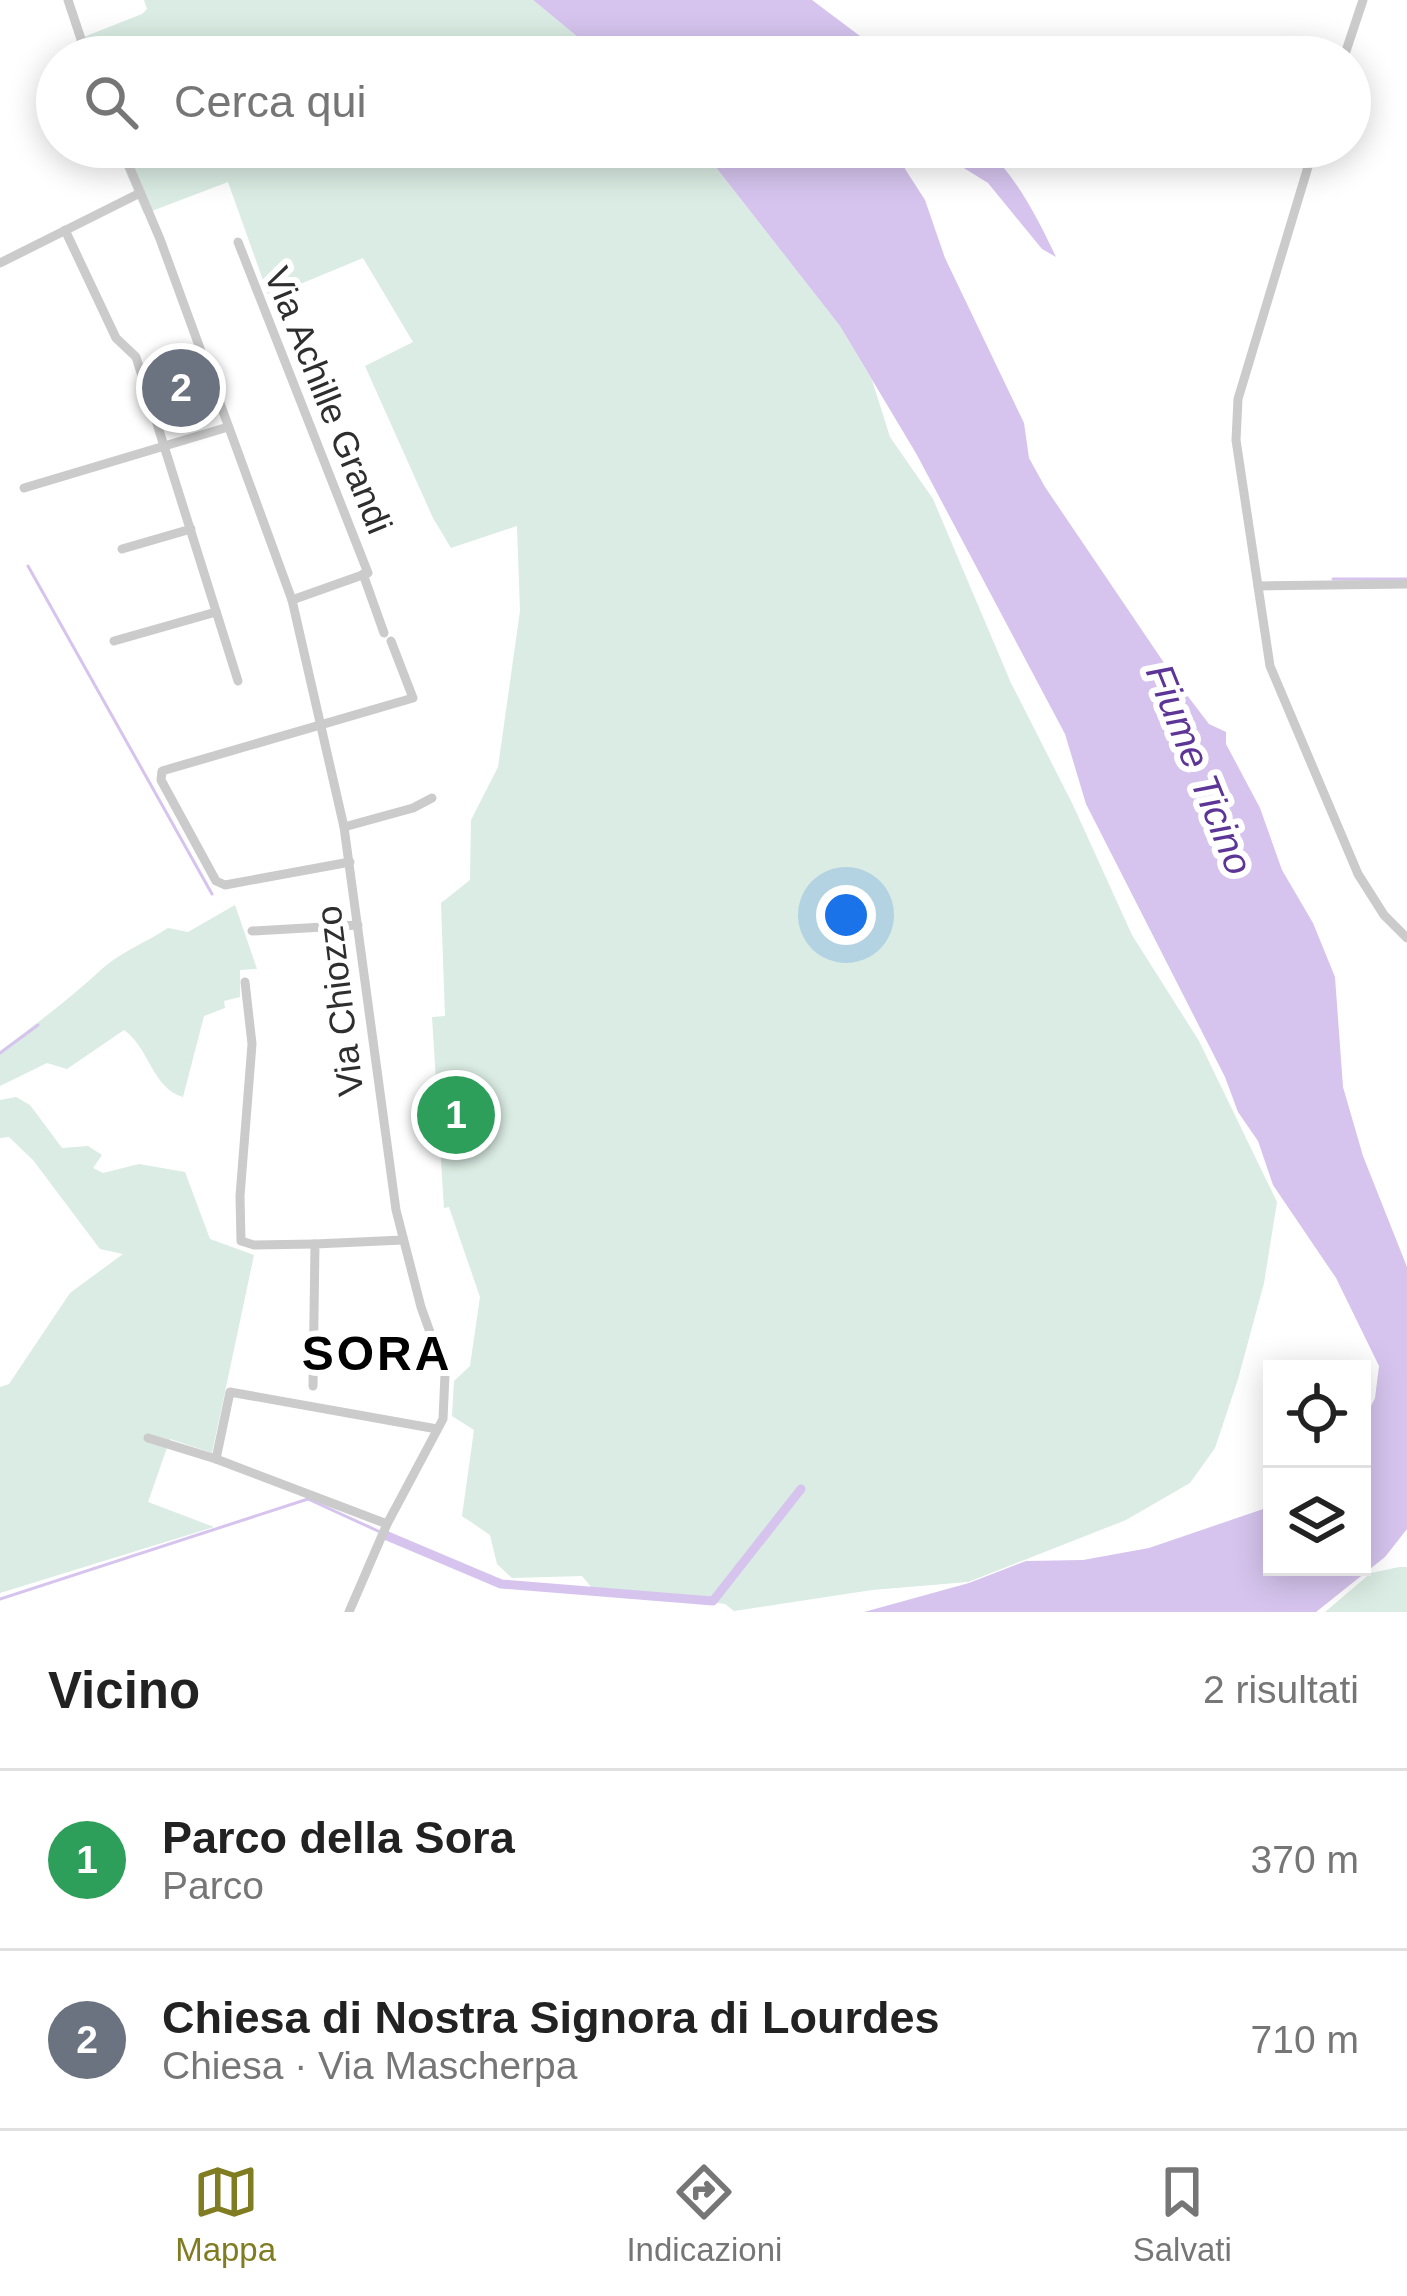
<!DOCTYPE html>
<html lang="it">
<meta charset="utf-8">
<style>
body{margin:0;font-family:Helvetica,sans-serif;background:#f2f2f2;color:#222}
.controls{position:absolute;right:36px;bottom:36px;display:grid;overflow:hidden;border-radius:0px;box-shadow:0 6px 30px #0003}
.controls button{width:108px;height:108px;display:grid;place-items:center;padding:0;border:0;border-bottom:3px solid #e0e0e0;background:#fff;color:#222;font:60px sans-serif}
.you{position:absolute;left:846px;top:915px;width:42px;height:42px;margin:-30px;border:9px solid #fff;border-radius:50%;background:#1a73e8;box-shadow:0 0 0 18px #1a73e833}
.badge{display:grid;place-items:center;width:78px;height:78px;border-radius:50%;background:#807c22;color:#fff;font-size:39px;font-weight:700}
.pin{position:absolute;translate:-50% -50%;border:6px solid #fff;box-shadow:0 3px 12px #0006}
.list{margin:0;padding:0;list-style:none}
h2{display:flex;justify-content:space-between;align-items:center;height:156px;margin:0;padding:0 48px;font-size:51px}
h2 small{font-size:39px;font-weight:400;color:#767676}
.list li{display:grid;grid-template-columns:78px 1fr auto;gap:36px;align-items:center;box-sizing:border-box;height:180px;padding:0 48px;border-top:3px solid #e0e0e0}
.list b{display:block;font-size:45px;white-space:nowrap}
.list p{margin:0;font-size:39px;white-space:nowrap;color:#767676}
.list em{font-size:39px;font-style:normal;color:#767676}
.icon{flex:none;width:66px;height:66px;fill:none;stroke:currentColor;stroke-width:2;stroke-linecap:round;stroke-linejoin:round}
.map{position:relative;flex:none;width:1407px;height:1612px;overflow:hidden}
.search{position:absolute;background:#fff;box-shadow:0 6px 30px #0003;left:36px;right:36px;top:36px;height:132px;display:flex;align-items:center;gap:30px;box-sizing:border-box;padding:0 42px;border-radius:66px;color:#767676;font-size:45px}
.sheet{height:516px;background:#fff}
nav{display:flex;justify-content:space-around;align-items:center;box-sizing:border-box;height:168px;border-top:3px solid #e0e0e0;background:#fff;font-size:33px;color:#767676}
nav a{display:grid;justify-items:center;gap:6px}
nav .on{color:#807c22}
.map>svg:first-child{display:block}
.green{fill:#daece3}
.water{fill:#d6c4ee}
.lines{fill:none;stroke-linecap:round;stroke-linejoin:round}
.stream{stroke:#d6c4ee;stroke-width:3}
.canal{stroke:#d6c4ee;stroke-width:9}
.minor{stroke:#cbcbcb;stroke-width:9}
.labels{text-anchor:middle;stroke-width:12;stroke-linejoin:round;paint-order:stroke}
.street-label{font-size:36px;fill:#2e2e2e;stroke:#fff}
.water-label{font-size:39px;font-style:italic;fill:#5d3596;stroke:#fff}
.district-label{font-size:48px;font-weight:bold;letter-spacing:3px;fill:#000;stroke:#fff}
</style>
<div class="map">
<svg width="1407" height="1612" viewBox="0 0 1407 1612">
<rect width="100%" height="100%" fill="#fff"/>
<!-- green -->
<g class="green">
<polygon points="144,0 533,0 602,57 82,57 76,40 142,14 147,9"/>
<polygon points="115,147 700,147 840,326 872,380 890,437 933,499 1011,683 1073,805 1132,935 1199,1041 1277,1202 1264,1283 1238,1379 1215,1448 1190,1483 1126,1520 968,1582 872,1590 734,1611 725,1604 591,1587 582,1576 512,1578 497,1564 490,1535 462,1516 474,1430 452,1416 454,1381 470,1366 480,1297 449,1207 444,1208 432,1017 445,1016 441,903 470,880 471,820 498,767 520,611 517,526 451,548 433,518 365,366 413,342 363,258 269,297 228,182 144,214"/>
<path d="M235,905L257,969L240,970V997L224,1001L225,1008L204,1016L183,1097C152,1088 149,1047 124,1030L67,1069L47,1063L0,1086V1051C35,1025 72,997 103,968C121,952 147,942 168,928L188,932Z"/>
<polygon points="16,1097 30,1105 62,1148 88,1146 102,1155 93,1168 103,1173 139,1164 185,1172 210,1239 254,1255 212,1453 170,1439 148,1502 214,1527 0,1593 0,1387 9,1384 70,1293 123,1254 100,1249 33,1160 9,1137 0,1138 0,1100"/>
<polygon points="1399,1567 1407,1567 1407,1612 1325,1612 1371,1573"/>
</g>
<!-- water -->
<g class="water">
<polygon points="533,0 812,0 888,57 602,57"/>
<polygon points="700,147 891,147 925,200 945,258 1024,423 1029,458 1045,487 1177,682 1209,724 1226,732 1226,744 1260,808 1282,870 1313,923 1335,977 1343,1087 1363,1156 1407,1267 1407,1529 1385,1557 1316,1612 864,1612 969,1583 1026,1561 1083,1560 1149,1548 1272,1506 1272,1567 1362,1567 1362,1424 1375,1398 1379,1366 1336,1278 1273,1185 1258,1141 1238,1112 1225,1077 1086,804 1065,734 917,455 840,326"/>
<path d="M930,147H985C1017,178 1037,217 1056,257L1042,249L988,183Z"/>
</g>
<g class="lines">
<!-- stream -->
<g class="stream">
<polyline points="28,566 212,894"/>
<polyline points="1333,579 1407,579"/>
<polyline points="0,1053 38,1025"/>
<polyline points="0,1599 308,1499 378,1531"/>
</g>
<!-- canal -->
<polyline class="canal" points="385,1535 501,1584 713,1601 801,1489"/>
<!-- minor -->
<g class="minor">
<polyline points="68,0 87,57"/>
<polyline points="1344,57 1363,0"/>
<polyline points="121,147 160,239 292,600 344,827 396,1210 421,1307 445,1374 443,1419 387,1524 349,1612"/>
<polyline points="1314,147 1238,399 1236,440 1270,666 1358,874 1384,915 1407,938"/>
<polyline points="65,230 116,338 136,357 238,681"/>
<polyline points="238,242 368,573 292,600"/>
<polyline points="0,263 140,193"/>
<polyline points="24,488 228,427"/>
<polyline points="122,549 191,529"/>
<polyline points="363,574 384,633"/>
<polyline points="1258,586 1407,584"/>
<polyline points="114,641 216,612"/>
<polyline points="344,827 413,808 432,798"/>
<polyline points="350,862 225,885 216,881 161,780 162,771 413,698 391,641"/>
<polyline points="252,931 358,925"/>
<polyline points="245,982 252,1044 240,1196 241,1241 254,1245 315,1244"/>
<polyline points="313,1386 315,1244 403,1240"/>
<polyline points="148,1438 216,1459"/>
<polyline points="387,1524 216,1459 230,1392 437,1429"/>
</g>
</g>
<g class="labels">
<!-- street labels -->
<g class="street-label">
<text transform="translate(329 400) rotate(68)" y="13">Via Achille Grandi</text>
<text transform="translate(339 1001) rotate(-97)" y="13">Via Chiozzo</text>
</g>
<!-- water labels -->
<g class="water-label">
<text transform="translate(1200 769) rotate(68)" y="14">Fiume Ticino</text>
</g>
<!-- district labels -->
<g class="district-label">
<text x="377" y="1370">SORA</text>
</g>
</g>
</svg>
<div class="controls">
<button><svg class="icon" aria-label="locate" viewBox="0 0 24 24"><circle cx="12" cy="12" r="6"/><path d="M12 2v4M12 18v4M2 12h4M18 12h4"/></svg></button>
<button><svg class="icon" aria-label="layers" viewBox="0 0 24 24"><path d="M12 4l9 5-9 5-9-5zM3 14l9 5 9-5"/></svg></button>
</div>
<div class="you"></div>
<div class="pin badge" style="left:456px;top:1115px;background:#2e9e5b">1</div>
<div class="pin badge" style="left:181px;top:388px;background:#6b7280">2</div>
<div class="search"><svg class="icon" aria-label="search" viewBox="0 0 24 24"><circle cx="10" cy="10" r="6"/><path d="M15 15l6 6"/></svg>Cerca qui</div>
</div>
<section class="sheet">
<h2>Vicino<small>2 risultati</small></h2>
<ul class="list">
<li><span class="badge" style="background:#2e9e5b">1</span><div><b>Parco della Sora</b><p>Parco</p></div><em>370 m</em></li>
<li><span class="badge" style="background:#6b7280">2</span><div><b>Chiesa di Nostra Signora di Lourdes</b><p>Chiesa · Via Mascherpa</p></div><em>710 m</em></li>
</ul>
</section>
<nav>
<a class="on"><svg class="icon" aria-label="map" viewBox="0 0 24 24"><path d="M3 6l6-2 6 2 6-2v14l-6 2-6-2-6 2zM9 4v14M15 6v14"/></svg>Mappa</a>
<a><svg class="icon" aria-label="directions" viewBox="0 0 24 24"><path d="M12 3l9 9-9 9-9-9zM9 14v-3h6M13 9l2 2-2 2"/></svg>Indicazioni</a>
<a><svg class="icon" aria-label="saved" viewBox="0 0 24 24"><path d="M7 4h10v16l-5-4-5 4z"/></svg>Salvati</a>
</nav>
